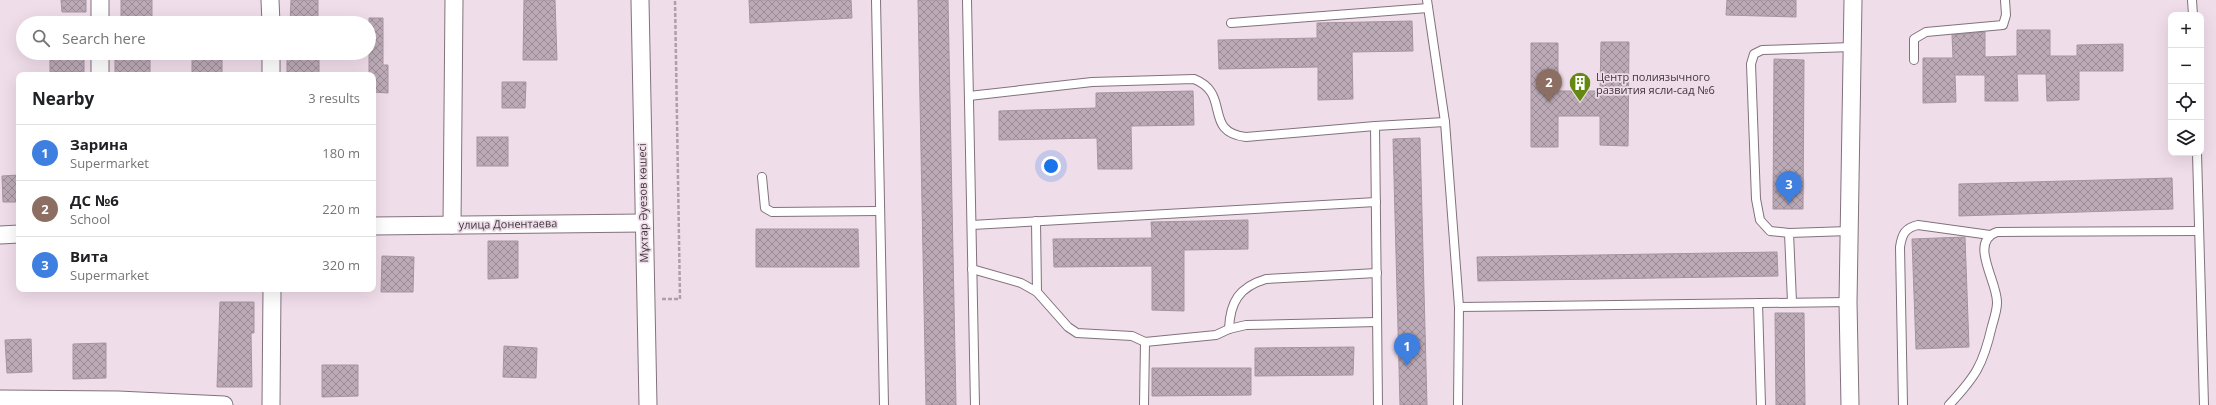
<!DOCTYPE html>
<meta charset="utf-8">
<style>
body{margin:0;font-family:"Open Sans",sans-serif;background:#f6f6f6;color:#202124}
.controls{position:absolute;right:12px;top:12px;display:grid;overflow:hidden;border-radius:8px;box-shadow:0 4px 16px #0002}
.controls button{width:36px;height:36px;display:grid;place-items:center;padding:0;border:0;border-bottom:1px solid #e0e0e0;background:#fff;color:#202124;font:20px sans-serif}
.you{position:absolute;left:1051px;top:166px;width:14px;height:14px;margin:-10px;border:3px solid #fff;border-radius:50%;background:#1a73e8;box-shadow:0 0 0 6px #1a73e833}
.badge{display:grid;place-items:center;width:26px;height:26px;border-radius:50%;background:#b45309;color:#fff;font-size:13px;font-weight:700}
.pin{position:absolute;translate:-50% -33px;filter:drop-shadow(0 1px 2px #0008)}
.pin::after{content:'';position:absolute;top:21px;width:14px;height:12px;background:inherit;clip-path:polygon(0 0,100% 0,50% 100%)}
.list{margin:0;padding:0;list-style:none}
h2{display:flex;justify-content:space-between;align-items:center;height:52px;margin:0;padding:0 16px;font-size:17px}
h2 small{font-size:13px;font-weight:400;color:#757577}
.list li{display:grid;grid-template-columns:26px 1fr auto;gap:12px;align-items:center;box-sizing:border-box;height:56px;padding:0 16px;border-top:1px solid #e0e0e0}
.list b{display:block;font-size:15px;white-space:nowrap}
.list p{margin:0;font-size:13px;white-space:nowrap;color:#757577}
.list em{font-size:13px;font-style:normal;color:#757577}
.icon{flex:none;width:22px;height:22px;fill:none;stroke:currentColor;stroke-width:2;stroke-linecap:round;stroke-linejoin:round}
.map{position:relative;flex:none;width:2216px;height:405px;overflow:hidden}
.search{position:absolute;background:#fff;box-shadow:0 4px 16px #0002;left:16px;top:16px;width:360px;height:44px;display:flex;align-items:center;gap:10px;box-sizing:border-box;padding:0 14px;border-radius:22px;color:#757577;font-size:15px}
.panel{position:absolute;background:#fff;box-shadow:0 4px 16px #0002;left:16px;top:72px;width:360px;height:220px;border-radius:8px}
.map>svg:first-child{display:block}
.building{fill:url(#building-cross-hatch);stroke:#a695a1}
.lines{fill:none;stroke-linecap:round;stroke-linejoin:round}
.lane-casing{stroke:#82727d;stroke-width:10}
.street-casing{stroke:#82727d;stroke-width:19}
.path{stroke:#aea0aa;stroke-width:2.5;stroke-dasharray:4 2;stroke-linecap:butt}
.lane{stroke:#fff;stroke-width:8}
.street{stroke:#fff;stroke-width:17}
.labels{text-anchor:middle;stroke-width:3.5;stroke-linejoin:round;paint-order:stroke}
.poi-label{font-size:11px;fill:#3e373c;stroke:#f0ddea;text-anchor:start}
.street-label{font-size:11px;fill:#3e373c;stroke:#f0ddea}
</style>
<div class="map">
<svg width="2216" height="405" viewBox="0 0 2216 405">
<defs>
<pattern id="building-cross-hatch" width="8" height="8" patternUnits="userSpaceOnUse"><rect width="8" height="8" fill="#bcabb7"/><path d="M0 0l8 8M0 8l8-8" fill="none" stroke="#9a8c96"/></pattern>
</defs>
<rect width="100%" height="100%" fill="#f0ddea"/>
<!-- building -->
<g class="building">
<polygon points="61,0 86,0 86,12 62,12"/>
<rect x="121" y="0" width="31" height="23"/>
<polygon points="291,0 318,0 318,23 290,23"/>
<polygon points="524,0 555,0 557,60 523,60"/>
<polygon points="749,0 851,0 852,18 750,23"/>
<polygon points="918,0 948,0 956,405 926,405"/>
<polygon points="1727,0 1796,0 1796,17 1726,15"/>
<polygon points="369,18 383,18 383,65 388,65 388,93 373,92 373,75 369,75"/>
<polygon points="1412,21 1413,51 1352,52 1353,99 1318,100 1318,67 1219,69 1218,40 1317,38 1317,23"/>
<polygon points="2017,30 2050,30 2050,56 2077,56 2077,45 2123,44 2123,71 2079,71 2079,100 2047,101 2046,74 2017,74 2018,101 1985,101 1985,75 1955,75 1956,102 1923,103 1923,58 1953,58 1952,35 1985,32 1985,57 2017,56"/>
<polygon points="1601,42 1629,42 1628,146 1600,145 1600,116 1558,116 1558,147 1531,147 1531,43 1558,43 1558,91 1600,91"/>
<rect x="50" y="53" width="34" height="19"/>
<rect x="115" y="53" width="35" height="22"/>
<rect x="192" y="53" width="30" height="22"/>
<rect x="287" y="53" width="32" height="22"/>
<polygon points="1774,59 1804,60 1803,209 1773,209"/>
<polygon points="502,82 526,82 525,108 502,108"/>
<polygon points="1193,91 1194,125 1131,126 1132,169 1098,169 1097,138 999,140 999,111 1096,108 1096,93"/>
<rect x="477" y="137" width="31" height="29"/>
<polygon points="1420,138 1427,405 1400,405 1393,139"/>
<polygon points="19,175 19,202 3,202 2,176"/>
<polygon points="2172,178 2173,209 1959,216 1959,184"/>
<polygon points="1248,220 1248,249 1184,250 1184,311 1152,310 1152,266 1054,267 1053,239 1152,238 1151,222"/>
<polygon points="756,229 858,229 859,267 756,267"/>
<polygon points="1965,237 1969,347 1916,349 1912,239"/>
<polygon points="488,241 518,241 518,278 488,279"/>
<polygon points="1777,252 1778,276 1478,281 1477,257"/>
<polygon points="382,256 414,257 413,292 381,292"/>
<polygon points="220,302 254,302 254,333 251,333 252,387 217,387"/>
<polygon points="1775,313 1804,313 1805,405 1776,405"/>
<polygon points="31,339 32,372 7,373 5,340"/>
<polygon points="106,343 106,378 73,379 73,344"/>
<polygon points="504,346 537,348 536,378 503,377"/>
<polygon points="1354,347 1353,375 1255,376 1255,348"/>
<polygon points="322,365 358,365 358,396 322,397"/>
<polygon points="1152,368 1251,368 1251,395 1152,396"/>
</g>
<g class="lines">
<!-- lane casing -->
<g class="lane-casing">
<g id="lane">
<polyline points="876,0 884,405"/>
<polyline points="967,0 975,405"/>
<polyline points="1427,0 1445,122 1459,307"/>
<polyline points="2192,0 2193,15"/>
<polyline points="1231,23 1428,8"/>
<polyline points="1914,60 1914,39 1926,32 2003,25 2006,15 2005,0"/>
<path d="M969,96L1092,82L1194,79C1232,94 1202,132 1246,137L1375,126L1445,122"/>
<polyline points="1375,126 1378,405"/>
<polyline points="2197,153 2204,405"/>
<polyline points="762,177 765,208 772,212 879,211"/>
<polyline points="1036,221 1037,292"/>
<polyline points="972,225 1376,202"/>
<polyline points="1789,233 1770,231 1760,220 1756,199 1751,64 1754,54 1762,50 1852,47"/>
<polyline points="972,269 1021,283 1037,292 1068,327 1077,333 1132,336 1145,342 1216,335 1229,329 1246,325 1377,322"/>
<polyline points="1792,302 1789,233 1849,231"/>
<polyline points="1758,303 1761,405"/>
<path d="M1229,329C1230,302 1239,287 1266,279L1377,273"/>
<polyline points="1144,405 1145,342"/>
<polyline points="1458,405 1459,307 1848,302"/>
<path d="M1903,405L1900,247C1902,234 1905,228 1918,225L1990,235"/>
<path d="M1949,405C1976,376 1983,365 1992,326C1994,319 1997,310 1997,303C1998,282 1968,242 1997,232L2199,231"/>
</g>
</g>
<!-- street casing -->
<g class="street-casing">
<g id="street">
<polyline points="270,0 271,23"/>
<polyline points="640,0 648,405"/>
<polyline points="100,23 100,0"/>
<polyline points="271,53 271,75"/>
<polyline points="100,75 100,53"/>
<polyline points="452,225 454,0"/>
<polyline points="373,226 643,223"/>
<polyline points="0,235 19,234"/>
<polyline points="0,399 118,400 224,405"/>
<polyline points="271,405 272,289"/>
<polyline points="1850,405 1848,302 1853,0"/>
</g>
</g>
<!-- path -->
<polyline class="path" points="662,299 680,299 675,0"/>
<!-- lane -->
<use href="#lane" class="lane"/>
<!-- street -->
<use href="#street" class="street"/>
</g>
<!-- icons -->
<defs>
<g id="building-pin" transform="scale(1.15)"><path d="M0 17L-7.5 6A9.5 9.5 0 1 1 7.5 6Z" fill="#648911" stroke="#f0ddea"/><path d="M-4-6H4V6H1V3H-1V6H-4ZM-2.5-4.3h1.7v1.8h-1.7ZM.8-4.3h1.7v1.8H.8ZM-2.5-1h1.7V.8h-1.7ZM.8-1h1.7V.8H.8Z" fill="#fff"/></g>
</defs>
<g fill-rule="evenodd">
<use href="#building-pin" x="1580" y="83"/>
</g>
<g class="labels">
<!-- poi labels -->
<g class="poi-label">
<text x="1596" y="81">Центр полиязычного<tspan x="1596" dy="13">развития ясли-сад №6</tspan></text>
</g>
<!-- street labels -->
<g class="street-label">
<text transform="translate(643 203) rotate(-91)" y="4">Мұхтар Әуезов көшесі</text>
<text transform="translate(508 224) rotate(-1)" y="4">улица Донентаева</text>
</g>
</g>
</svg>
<div class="controls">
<button>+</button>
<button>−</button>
<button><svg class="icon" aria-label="locate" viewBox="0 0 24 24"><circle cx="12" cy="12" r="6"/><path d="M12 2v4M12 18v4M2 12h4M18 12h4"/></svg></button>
<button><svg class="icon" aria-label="layers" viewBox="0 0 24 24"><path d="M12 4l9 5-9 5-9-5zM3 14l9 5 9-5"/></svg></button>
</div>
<div class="you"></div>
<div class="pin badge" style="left:1407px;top:366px;background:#3f7fe0">1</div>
<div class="pin badge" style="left:1549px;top:102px;background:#8d6e63">2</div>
<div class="pin badge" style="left:1789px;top:204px;background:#3f7fe0">3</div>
<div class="search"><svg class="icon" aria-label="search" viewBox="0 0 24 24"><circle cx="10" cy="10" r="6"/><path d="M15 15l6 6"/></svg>Search here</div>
<section class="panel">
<h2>Nearby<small>3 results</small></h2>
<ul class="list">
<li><span class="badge" style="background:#3f7fe0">1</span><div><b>Зарина</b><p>Supermarket</p></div><em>180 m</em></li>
<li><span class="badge" style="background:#8d6e63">2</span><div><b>ДС №6</b><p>School</p></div><em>220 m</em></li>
<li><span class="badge" style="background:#3f7fe0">3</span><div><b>Вита</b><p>Supermarket</p></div><em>320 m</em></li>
</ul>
</section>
</div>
